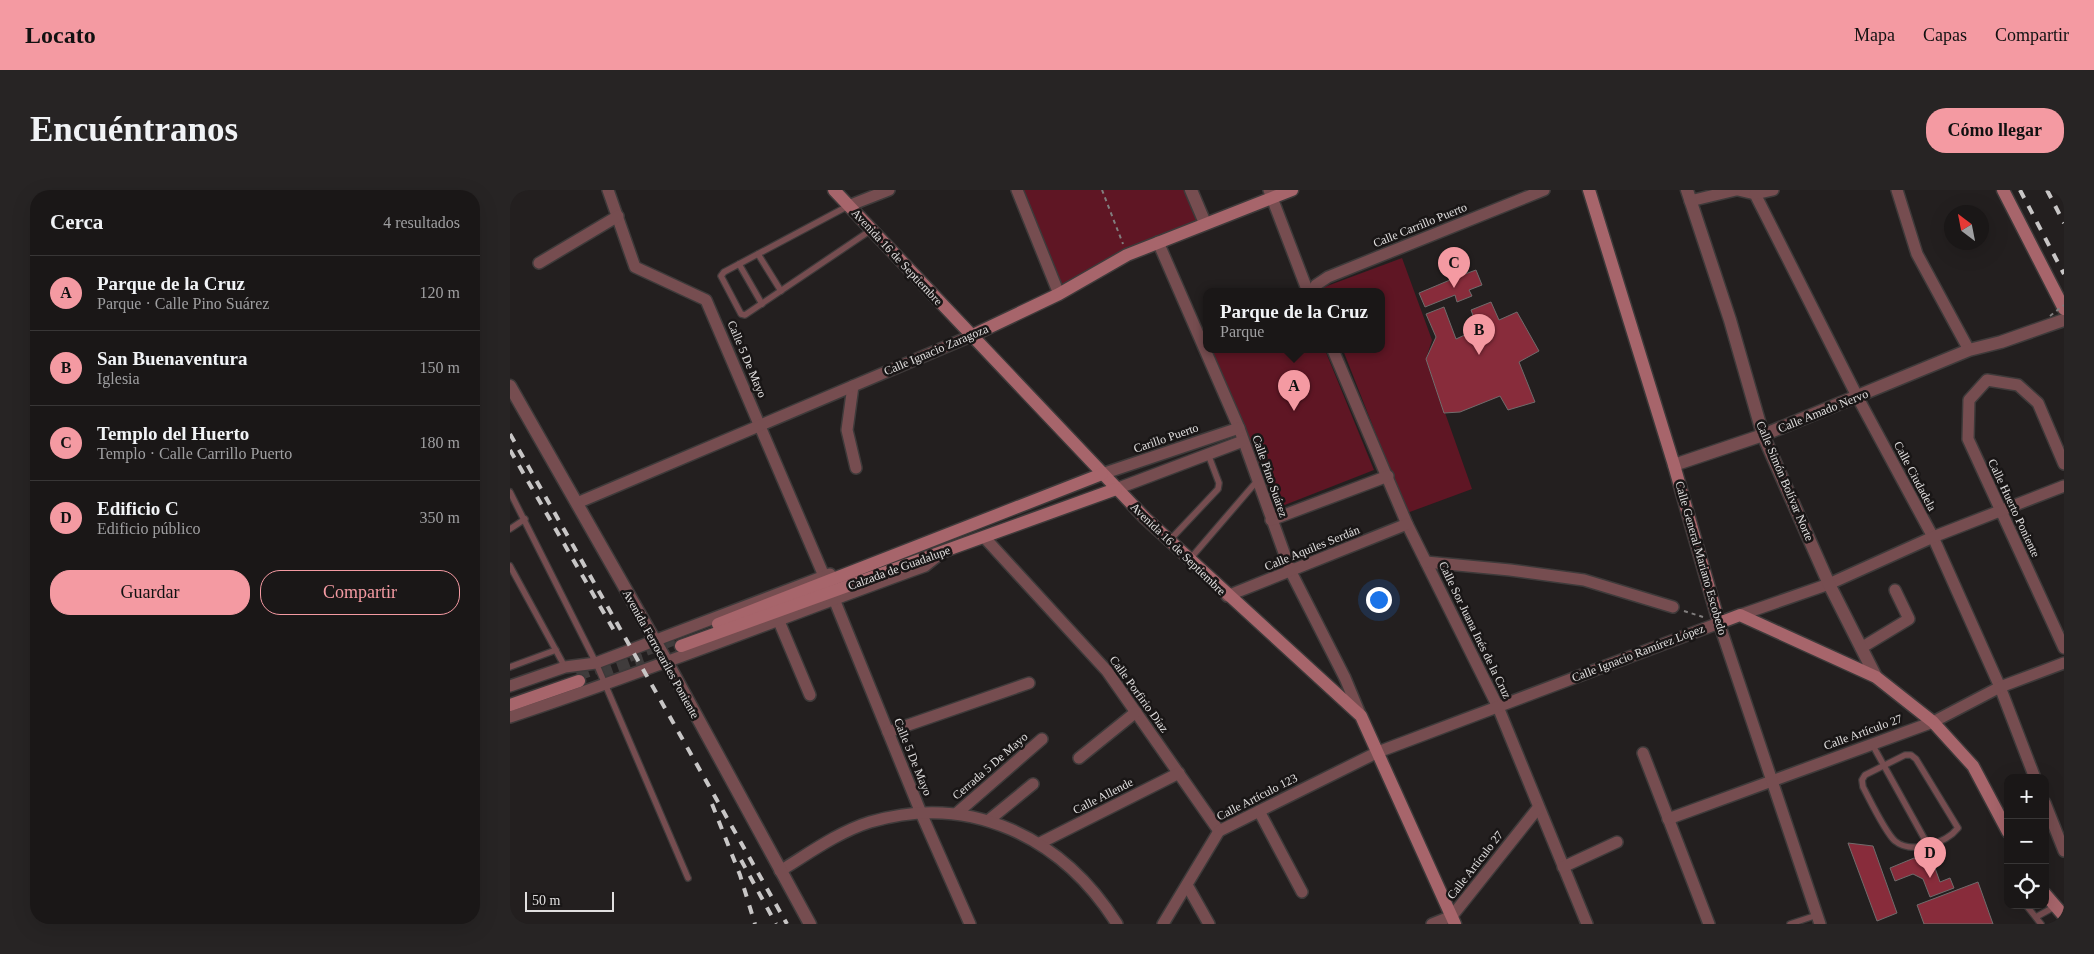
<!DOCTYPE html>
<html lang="es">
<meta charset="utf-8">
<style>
body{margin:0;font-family:"Times New Roman",serif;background:#272424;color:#f1f3f6}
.controls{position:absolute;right:15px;bottom:15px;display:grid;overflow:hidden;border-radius:10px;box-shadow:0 5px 20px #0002}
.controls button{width:45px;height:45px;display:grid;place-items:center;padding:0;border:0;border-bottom:1px solid #383636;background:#1a1717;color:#f1f3f6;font:25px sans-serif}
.compass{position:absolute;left:1434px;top:15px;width:45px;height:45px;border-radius:50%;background:#1a1717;box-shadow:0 5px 20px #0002;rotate:328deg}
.scale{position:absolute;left:15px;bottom:12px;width:89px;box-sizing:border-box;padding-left:5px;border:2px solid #e1dfdf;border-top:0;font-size:14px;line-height:18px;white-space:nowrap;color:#e1dfdf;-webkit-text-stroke:4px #191616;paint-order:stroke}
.you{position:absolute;left:868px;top:409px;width:18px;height:18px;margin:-12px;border:4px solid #fff;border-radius:50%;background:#1a73e8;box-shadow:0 0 0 8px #1a73e833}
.badge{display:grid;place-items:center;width:32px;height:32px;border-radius:50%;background:#f49aa2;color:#111;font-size:16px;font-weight:700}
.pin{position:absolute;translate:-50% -41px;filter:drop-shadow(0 1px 2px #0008)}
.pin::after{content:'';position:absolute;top:26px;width:18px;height:15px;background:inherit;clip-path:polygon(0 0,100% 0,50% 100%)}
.popup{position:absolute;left:693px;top:98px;width:182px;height:65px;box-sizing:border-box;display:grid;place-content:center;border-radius:10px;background:#1a1717;filter:drop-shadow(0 1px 4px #0005);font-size:16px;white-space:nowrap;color:#9f9fa1}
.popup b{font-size:19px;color:#f1f3f6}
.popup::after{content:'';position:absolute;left:50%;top:100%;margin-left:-10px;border:10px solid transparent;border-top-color:#1a1717}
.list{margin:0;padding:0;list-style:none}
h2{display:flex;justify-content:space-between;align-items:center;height:65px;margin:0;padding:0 20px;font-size:21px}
h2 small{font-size:16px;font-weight:400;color:#9f9fa1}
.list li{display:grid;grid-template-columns:32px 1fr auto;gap:15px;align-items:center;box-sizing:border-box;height:75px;padding:0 20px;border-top:1px solid #383636}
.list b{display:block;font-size:19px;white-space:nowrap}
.list p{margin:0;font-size:16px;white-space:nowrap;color:#9f9fa1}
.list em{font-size:16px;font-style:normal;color:#9f9fa1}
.actions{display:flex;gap:10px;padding:15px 20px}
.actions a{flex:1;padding:11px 0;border:1px solid #f49aa2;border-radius:20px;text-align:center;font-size:18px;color:#f49aa2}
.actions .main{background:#f49aa2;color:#111}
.icon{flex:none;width:28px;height:28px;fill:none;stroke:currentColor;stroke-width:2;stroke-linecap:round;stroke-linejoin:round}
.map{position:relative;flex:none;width:1554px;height:734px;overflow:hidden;border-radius:20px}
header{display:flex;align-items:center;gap:30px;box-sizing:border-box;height:70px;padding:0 25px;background:#f49aa2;color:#111}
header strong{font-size:24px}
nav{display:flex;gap:28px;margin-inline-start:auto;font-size:18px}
.intro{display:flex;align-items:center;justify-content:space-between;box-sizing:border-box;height:120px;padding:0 30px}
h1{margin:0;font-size:35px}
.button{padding:12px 22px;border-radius:20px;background:#f49aa2;color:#111;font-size:18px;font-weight:700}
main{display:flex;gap:30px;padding:0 30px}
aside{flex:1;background:#1a1717;border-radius:20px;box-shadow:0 5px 20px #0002}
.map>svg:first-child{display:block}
.green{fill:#5f1624}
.building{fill:#882c3b;stroke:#706c6c}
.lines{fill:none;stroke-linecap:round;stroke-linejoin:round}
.secondary-tunnel{stroke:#403c3c;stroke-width:12;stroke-dasharray:12 6;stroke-linecap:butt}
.service-casing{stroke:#3e3a3a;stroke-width:8}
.minor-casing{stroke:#3e3a3a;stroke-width:14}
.tertiary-casing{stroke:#3e3a3a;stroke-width:15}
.secondary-casing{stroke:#3e3a3a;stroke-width:15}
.path{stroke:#817e7e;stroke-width:2;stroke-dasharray:4 4;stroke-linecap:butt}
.service{stroke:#764d50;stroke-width:5.5}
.minor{stroke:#764d50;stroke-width:11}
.tertiary{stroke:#764d50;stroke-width:12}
.secondary{stroke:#a7656b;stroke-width:12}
.rail{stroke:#c8c6c6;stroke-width:4;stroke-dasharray:9 9;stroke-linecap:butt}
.path-bridge{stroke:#817e7e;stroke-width:2;stroke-dasharray:4 4;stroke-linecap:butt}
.labels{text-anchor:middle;stroke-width:5;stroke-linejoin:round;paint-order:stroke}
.street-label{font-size:12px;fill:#e1dfdf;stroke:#191616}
</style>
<header>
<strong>Locato</strong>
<nav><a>Mapa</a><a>Capas</a><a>Compartir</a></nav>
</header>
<div class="intro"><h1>Encuéntranos</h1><a class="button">Cómo llegar</a></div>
<main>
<aside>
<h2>Cerca<small>4 resultados</small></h2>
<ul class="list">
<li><span class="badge">A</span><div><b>Parque de la Cruz</b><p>Parque · Calle Pino Suárez</p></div><em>120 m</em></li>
<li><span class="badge">B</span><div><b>San Buenaventura</b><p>Iglesia</p></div><em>150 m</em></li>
<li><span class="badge">C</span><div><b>Templo del Huerto</b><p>Templo · Calle Carrillo Puerto</p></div><em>180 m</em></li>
<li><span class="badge">D</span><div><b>Edificio C</b><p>Edificio público</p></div><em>350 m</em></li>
</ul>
<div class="actions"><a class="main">Guardar</a><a>Compartir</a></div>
</aside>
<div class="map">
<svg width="1554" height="734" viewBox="0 0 1554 734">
<rect width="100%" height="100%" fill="#231f1f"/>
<!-- green -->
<g class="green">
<polygon points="507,0 681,0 695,33 549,104"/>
<polygon points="892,68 922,150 916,169 962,299 897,323 833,160 872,160 872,102 811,102 809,99"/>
<polygon points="707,160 815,160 864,280 767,318 703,162"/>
</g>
<!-- building -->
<g class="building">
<polygon points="953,79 955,84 966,80 972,95 959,100 962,106 947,112 945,105 915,117 909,103 940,90 938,85"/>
<polygon points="981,112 989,130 1007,122 1029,161 1009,172 1025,212 998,220 990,206 950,222 934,223 916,169 926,147 916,124 934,117 946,149 968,139 961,120"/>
<polygon points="1338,653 1363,656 1387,723 1367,731"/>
<polygon points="1404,668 1425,678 1430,692 1440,688 1444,698 1420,707 1413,689 1403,684 1385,691 1380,678"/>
<polygon points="1468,692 1483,734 1414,734 1407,715"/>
</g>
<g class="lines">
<!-- secondary-tunnel -->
<g class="secondary-tunnel">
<polyline points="119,466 168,448"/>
<polyline points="91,484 133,469"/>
<polyline points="67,485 98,474"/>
</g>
<!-- service casing -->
<g class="service-casing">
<g id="service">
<polyline points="338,16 214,82 211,86 231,124 235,125 361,40"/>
<polyline points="248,64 271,101"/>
<polyline points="229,74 252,114"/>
<polyline points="0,302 86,473 178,688"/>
<polyline points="0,339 15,329"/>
<polyline points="659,351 708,299 709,293 698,264"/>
<polyline points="680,369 747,291"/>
<polyline points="0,376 55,477"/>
<polyline points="0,477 46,460"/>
<polyline points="1362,554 1419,657"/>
<path d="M1395,565H1401L1406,569L1448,638C1436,653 1402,665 1385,651C1375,642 1360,610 1353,597L1352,590L1355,585Z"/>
<polyline points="1516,715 1531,734"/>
<polyline points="1526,727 1546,716"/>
<polyline points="1280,734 1307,725"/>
</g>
</g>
<!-- minor casing -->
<g class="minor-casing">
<g id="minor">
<polyline points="98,0 125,77 196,110 314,386"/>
<polyline points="507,0 549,104"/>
<polyline points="759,0 798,102"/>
<polyline points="1228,0 1245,4 1348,208 1423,347 1490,497 1525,588"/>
<polyline points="1387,0 1407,64 1459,160"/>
<polyline points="1245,4 1263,0"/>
<polyline points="1180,11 1226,0"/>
<polyline points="338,16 379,0"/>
<polyline points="648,52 729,238 781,382 835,488 850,524"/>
<polyline points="29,73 108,26"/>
<polyline points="802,102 806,95 818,87 1034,0"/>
<polyline points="823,160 897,334 988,517 1077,734"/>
<polyline points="343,196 337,240 346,278"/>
<polyline points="1554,274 1528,213 1508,195 1477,190 1459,210 1458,249 1554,458"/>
<polyline points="592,284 729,238"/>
<polyline points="606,299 733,251"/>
<polyline points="67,313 461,146"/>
<polyline points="761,330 878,286"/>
<polyline points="474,347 597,481 709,641"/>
<polyline points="916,372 1000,380 1074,390 1163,417"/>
<polyline points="717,406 897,334"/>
<polyline points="324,409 411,623 460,734"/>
<polyline points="1230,425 1319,394 1423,347 1554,296"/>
<polyline points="268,429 300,505"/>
<polyline points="1351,458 1399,429 1385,400"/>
<polyline points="0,496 55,477 86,473 320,384"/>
<path d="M0,527C139,481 276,426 415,376L430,364"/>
<polyline points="378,542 519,493"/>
<polyline points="1133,563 1199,734"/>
<polyline points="569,568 626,522"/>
<polyline points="1535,613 1554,661"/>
<polyline points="749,621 792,702"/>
<polyline points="447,623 532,549"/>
<polyline points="1158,629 1423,532 1490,497 1554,473"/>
<polyline points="479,630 523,594"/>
<polyline points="530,653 669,583"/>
<polyline points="1053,677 1107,652"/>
<path d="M270,681C298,664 328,642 360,632C461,602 553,648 607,734"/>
<polyline points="677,695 699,734"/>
<polyline points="653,734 709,641 868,562 1209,433 1310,734"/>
<polyline points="922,734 942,726 1028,618"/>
</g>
</g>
<!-- tertiary casing -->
<g class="tertiary-casing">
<g id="tertiary">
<polyline points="681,0 695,33"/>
<polyline points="1177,0 1220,130 1253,245 1319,394 1366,487"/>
<polyline points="0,196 156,470 300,734"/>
<polyline points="1164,275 1253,245 1459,160 1491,152 1554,130"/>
</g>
</g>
<!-- secondary casing -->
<g class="secondary-casing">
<g id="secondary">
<polyline points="324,0 635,328 851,526 945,734"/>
<polyline points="1079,0 1164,275 1209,433 1230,425 1366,487 1423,532 1463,576 1498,642"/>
<polyline points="1493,0 1554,119"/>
<polyline points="461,146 549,104 617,65 782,0"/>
<polyline points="208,434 592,284"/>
<polyline points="171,456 606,299"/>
<polyline points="0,515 69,491"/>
<polyline points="1535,704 1554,726"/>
</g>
</g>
<!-- path -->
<g class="path">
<polyline points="592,0 613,54"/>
<polyline points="1174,421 1193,427"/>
</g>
<!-- service -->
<use href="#service" class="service"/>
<!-- minor -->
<use href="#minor" class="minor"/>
<!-- tertiary -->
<use href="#tertiary" class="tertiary"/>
<!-- secondary -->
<use href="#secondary" class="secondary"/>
<!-- rail -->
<g class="rail">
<polyline points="1510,0 1554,84"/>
<polyline points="1537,0 1554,33"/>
<polyline points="0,244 277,734"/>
<polyline points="0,260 106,444"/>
<polyline points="202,614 230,685 245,734"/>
<polyline points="231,670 266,734"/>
</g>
<!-- path-bridge -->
<polyline class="path-bridge" points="1540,126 1554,115"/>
</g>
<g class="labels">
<!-- street labels -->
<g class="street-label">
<text transform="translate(910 35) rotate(-22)" y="4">Calle Carrillo Puerto</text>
<text transform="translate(387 67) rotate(47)" y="4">Avenida 16 de Septiembre</text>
<text transform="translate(426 160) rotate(-23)" y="4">Calle Ignacio Zaragoza</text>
<text transform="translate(237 169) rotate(67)" y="4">Calle 5 De Mayo</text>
<text transform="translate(1313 221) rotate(-22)" y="4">Calle Amado Nervo</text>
<text transform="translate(656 248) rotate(-19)" y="4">Carillo Puerto</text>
<text transform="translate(760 286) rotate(71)" y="4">Calle Pino Suárez</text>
<text transform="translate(1405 286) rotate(62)" y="4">Calle Ciudadela</text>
<text transform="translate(1275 291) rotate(67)" y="4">Calle Simón Bolívar Norte</text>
<text transform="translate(1504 318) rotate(65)" y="4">Calle Huerto Poniente</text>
<text transform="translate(802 358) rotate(-22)" y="4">Calle Aquiles Serdán</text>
<text transform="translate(668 359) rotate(44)" y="4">Avenida 16 de Septiembre</text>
<text transform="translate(1191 368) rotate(74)" y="4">Calle General Mariano Escobedo</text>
<text transform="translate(389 378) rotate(-20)" y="4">Calzada de Guadalupe</text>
<text transform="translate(965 440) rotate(64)" y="4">Calle Sor Juana Inés de la Cruz</text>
<text transform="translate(1128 463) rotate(-21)" y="4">Calle Ignacio Ramírez López</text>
<text transform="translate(151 464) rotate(61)" y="4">Avenida Ferrocariles Poniente</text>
<text transform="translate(629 504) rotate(54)" y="4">Calle Porfirio Díaz</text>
<text transform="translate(1353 542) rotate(-20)" y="4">Calle Artículo 27</text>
<text transform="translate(403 567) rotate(68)" y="4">Calle 5 De Mayo</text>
<text transform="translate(480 576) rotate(-41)" y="4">Cerrada 5 De Mayo</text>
<text transform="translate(593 606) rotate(-27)" y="4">Calle Allende</text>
<text transform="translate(747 607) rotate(-27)" y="4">Calle Artículo 123</text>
<text transform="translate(965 675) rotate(-52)" y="4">Calle Artículo 27</text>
</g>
</g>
</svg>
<div class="controls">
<button>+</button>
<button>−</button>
<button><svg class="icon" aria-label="locate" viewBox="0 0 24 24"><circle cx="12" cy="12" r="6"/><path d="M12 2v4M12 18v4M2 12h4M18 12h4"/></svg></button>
</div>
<svg class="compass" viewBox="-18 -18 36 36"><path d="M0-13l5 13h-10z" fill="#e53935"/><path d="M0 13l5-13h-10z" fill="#9f9fa1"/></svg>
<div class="scale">50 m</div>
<div class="you"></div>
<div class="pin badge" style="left:784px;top:221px">A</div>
<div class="popup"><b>Parque de la Cruz</b>Parque</div>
<div class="pin badge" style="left:969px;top:165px">B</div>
<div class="pin badge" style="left:944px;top:98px">C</div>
<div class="pin badge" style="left:1420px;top:688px">D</div>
</div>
</main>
